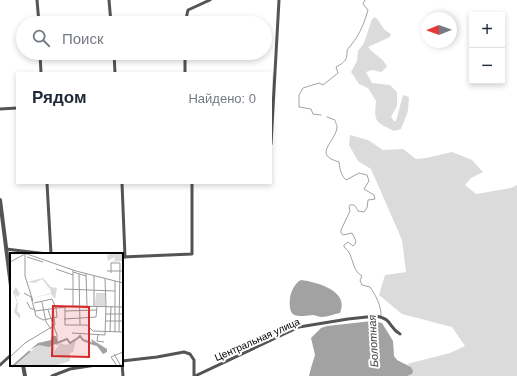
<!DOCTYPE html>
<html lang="ru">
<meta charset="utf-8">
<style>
body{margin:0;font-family:Helvetica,sans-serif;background:#f2f2f3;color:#1f2937}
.controls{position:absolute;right:12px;top:12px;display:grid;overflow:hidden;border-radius:0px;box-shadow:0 2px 6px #0003}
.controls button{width:36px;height:36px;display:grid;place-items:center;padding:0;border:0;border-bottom:1px solid #e0e1e3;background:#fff;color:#1f2937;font:20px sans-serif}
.compass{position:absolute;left:421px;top:12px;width:36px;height:36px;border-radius:50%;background:#fff;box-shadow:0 2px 6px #0003;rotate:269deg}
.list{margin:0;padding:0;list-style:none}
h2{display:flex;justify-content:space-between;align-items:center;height:52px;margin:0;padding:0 16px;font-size:17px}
h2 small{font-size:13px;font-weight:400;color:#747a83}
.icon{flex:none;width:22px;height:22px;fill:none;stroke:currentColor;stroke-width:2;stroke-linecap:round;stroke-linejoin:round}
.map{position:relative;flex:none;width:517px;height:376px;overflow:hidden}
.search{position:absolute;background:#fff;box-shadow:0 2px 6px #0003;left:16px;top:16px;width:256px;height:44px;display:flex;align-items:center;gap:10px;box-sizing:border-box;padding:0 14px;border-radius:22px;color:#747a83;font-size:15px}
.panel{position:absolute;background:#fff;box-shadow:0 2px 6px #0003;left:16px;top:72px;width:256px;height:112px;border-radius:0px}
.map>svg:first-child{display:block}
.green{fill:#dbdbdb}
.water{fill:#a2a2a2}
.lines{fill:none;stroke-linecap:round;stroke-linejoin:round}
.stream{stroke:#a2a2a2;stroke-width:1}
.minor{stroke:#545454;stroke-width:3}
.tertiary{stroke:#545454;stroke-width:4}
.labels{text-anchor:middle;stroke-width:4;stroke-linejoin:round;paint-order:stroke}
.street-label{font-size:10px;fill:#000;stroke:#fff}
.water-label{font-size:11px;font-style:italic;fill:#434343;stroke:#fff}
.inset-river{fill:none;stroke:#a2a2a2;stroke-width:2}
.inset-road{fill:none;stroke:#999;stroke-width:1}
.view{fill:#d62828;fill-opacity:0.15;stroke:#d62828;stroke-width:2}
.inset-edge{fill:none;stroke:#000;stroke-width:2}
</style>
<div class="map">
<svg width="517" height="376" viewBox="0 0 517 376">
<rect width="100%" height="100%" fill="#fff"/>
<!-- green -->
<g class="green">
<path d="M375,17C382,23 380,28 391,34L390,37L368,47C374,55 384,58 387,67L381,72L372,70L366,72L372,83L390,85L397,92V106L391,117L394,121H396L403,95L409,97L408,111L401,129L394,131C375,121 374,123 376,101L368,88L359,84L351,72L357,61L358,51L364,43L372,19Z"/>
<polygon points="350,135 368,140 383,150 403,149 416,159 426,158 452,152 472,160 483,172 471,178 465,185 476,194 511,188 517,185 517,376 407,376 412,374 411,367 407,364 450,353 465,346 452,327 402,314 379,295 385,275 406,272 402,240 371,169 358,161 349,145"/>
</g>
<!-- water -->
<g class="water">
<path d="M301,280C317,282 350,291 340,313C334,314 327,317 322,317C318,317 316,315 312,315C296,317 288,318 290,298C291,291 295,283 301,280Z"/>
<polygon points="372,321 382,323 393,341 394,356 397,360 411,367 413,371 412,374 407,376 309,376 311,368 315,355 311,338 321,328 327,326"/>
</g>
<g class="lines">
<!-- stream -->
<g class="stream">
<path d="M321,115L313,114L311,109L299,107V95L303,88L319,83L323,85L338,73L336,67C344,63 348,59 347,50C359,36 363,27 368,10L363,4L365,0"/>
<path d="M327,117L335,120C335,121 337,126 337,126C337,142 311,154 339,162C340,170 341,175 346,180L359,173L367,175L369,181L364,189L374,195L375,199L368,200L367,208L364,212L358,211C356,207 355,204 350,205L349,207L350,211L341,230V233L343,235L352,233L356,241L355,244L353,246L348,242L344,245V247C355,255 350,269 362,276L360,280L362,285L370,287C375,294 382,307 381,316"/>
</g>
<!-- minor -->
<g class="minor">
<polyline points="37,0 39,23"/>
<polyline points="109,0 111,23"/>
<polyline points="185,23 188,10 210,0"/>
<polyline points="40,53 41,73"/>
<polyline points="114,53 115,73"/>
<polyline points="185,53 185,73"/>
<polyline points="0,109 17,108"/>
<polyline points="271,144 279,0"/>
<polyline points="47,183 51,254"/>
<polyline points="122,183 125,257"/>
<polyline points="6,249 47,254"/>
<polyline points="122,257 192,254 192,183"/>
<polyline points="122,361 157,357 184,352 190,354 194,360 194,376"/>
<polyline points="122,363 123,376"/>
<polyline points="0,365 11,355"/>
<polyline points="52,376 70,369 96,365"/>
<path d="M195,376L299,327L348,319L376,316C393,319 388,327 400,334"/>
</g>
<!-- tertiary -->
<g class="tertiary">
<polyline points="0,200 11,286"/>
<polyline points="23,365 25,376"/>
</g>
</g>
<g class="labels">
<!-- street labels -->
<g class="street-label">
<text transform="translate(257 339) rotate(-24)" y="4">Центральная улица</text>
</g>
<!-- water labels -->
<g class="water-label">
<text transform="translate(373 341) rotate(-93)" y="4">Болотная</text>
</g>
</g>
<!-- overview -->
<g transform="translate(10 253)">
<rect width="113" height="113" fill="#fff"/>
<path d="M104,0H113V8L99,9L104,8L105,4L98,8L97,2ZM33,25L41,34L47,35L45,46L41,41L23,45L41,40L40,35L29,38L39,35L32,26L25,30L17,29ZM6,34L10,41L8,44L5,41L8,50L7,58L10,61V66L4,59L7,49L3,39ZM86,40H95V53H85ZM66,87L63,99L60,100V108L45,113H5L28,92L44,93L45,98L50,90L56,92Z" fill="#dbdbdb"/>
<path d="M42,83H46L48,90L39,94L29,92L20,97L28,90L41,87ZM81,86L97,96V99L93,101L87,93L83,92Z" fill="#a2a2a2"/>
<path class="inset-river" d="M68,85L70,83L73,87L83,91M47,90L57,86L60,90L68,85M3,113L20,98"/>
<path class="inset-road" d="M14,0L66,18L113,30M17,4L33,9M0,9L15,1V23L23,48M46,16L63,22M97,18H113M63,19L76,23M101,20V10H110L109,79M69,21L70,72M76,21L77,53M84,23V53M95,26L96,53M54,36L105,38M14,40L21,44L26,63L33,67L47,64L46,55M17,49L20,55L25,57M32,49L36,69L41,76M24,50L42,46L46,55M63,53V17M55,54V72H77L83,78L113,79M38,57L47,82V92M25,58L63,53L113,54M55,58L87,57M96,61H113M54,66L86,64L87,53M96,68H113M100,79L101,53M105,79V28M62,80L95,82L96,53M88,82L87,88L94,89M104,101L111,113M0,104L15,90L45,72L43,56M107,113L101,104L113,99"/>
<path class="view" d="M43,53L79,54V104L42,103Z"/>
<rect width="113" height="113" class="inset-edge"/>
</g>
</svg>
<div class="controls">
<button>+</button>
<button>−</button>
</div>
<svg class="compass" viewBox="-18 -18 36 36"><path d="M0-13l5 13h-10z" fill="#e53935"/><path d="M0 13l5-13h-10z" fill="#747a83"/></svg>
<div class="search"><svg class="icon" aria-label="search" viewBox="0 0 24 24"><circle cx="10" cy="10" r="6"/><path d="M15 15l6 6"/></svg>Поиск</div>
<section class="panel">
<h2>Рядом<small>Найдено: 0</small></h2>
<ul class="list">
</ul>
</section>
</div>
